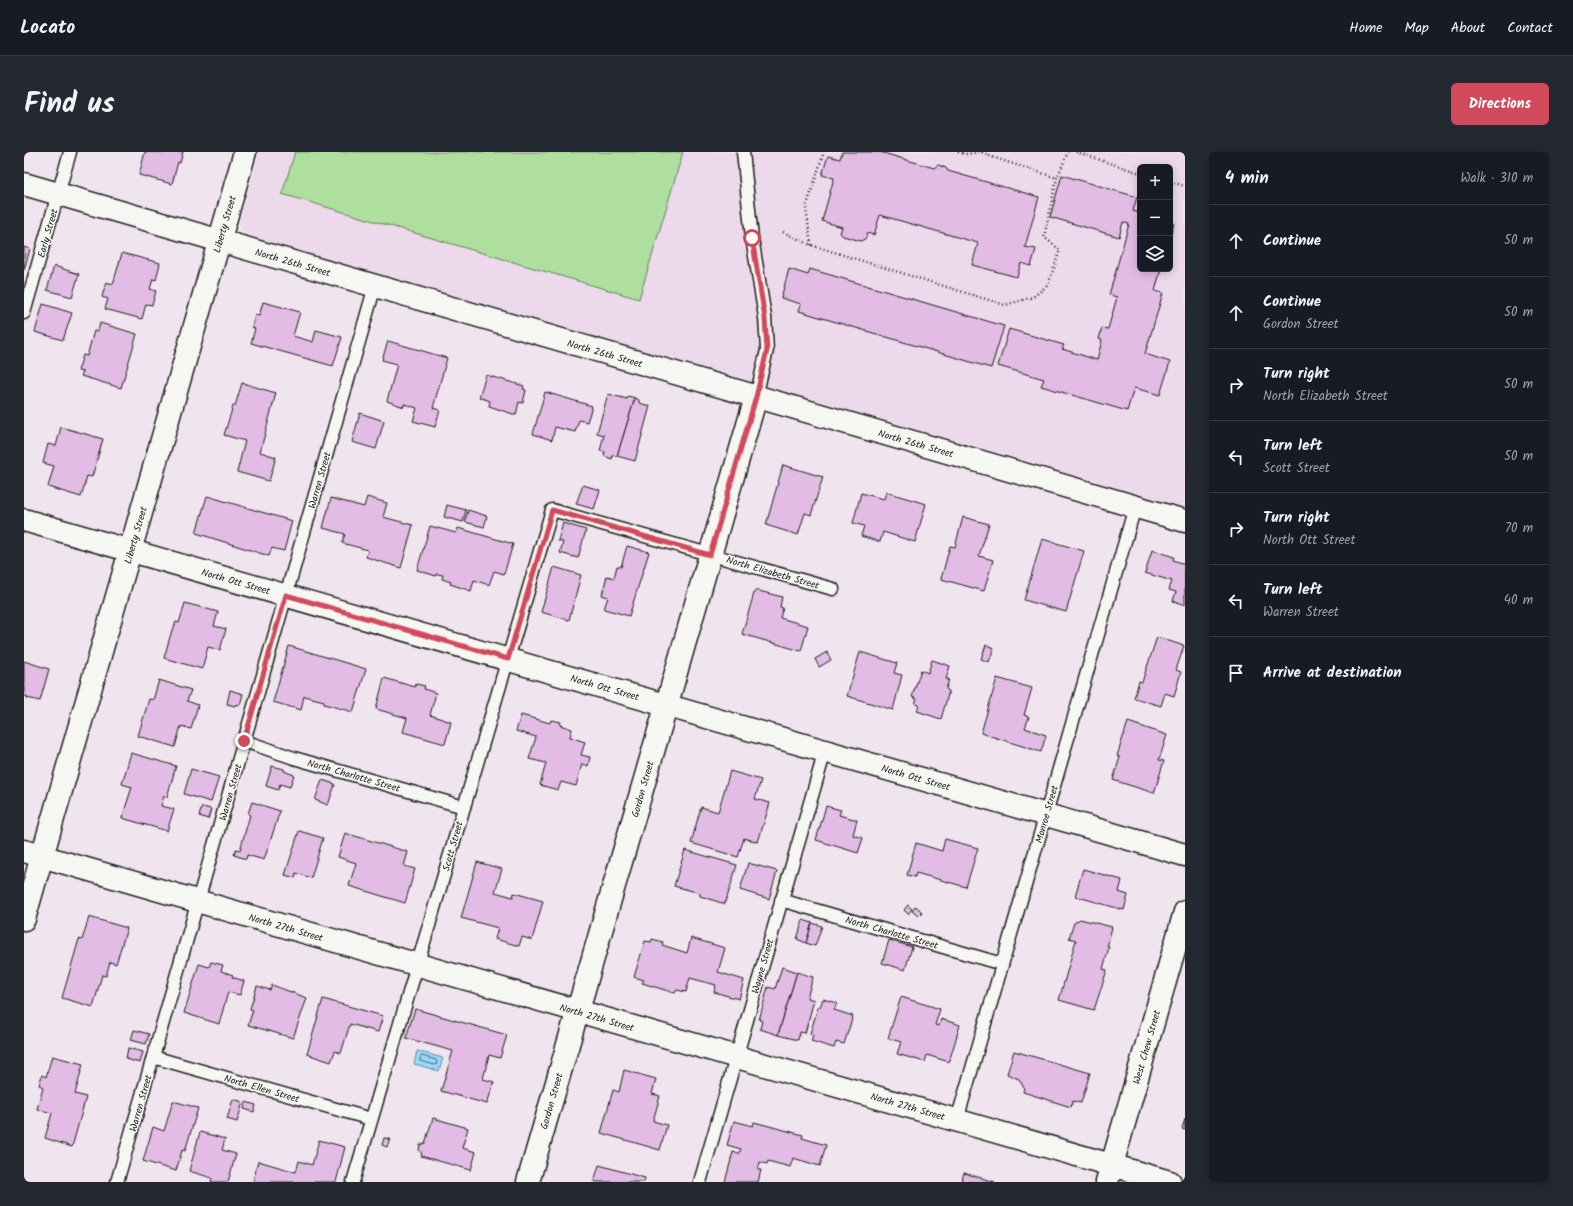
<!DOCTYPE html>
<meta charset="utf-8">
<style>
body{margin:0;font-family:Kalam,sans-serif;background:#242831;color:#f1f3f6}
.controls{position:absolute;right:12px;top:12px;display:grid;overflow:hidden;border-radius:6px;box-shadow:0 2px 10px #0003}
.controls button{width:36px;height:36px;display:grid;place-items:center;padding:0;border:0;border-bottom:1px solid #363941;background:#171b24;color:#f1f3f6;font:20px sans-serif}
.stop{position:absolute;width:12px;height:12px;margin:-9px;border:3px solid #d1495b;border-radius:50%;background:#fff}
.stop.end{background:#d1495b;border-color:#fff;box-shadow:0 1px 4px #0008}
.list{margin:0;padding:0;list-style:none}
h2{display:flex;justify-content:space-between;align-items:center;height:52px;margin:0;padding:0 16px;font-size:17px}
h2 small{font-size:13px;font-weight:400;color:#9ea1a6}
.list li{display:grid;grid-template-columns:26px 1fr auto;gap:12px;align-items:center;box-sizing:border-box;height:72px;padding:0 16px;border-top:1px solid #363941}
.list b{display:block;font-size:15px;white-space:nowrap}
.list p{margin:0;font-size:13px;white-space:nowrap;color:#9ea1a6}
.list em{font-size:13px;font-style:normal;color:#9ea1a6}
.icon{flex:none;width:22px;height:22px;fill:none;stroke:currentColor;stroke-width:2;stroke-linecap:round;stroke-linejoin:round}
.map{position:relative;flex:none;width:1161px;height:1030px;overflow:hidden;border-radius:6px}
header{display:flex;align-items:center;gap:24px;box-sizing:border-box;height:56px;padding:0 20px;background:#171b24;border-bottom:1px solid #363941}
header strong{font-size:19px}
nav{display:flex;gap:22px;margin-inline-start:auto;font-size:14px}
.intro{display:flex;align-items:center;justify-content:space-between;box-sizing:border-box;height:96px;padding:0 24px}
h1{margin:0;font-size:28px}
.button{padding:10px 18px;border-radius:6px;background:#d1495b;color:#fff;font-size:14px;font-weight:700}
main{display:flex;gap:24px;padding:0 24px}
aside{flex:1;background:#171b24;border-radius:6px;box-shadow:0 2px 10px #0003}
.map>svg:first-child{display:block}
.built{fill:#ecd9eb;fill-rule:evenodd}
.green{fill:#afdf9e;stroke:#667e5d}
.water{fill:#96d9f8;stroke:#658da0}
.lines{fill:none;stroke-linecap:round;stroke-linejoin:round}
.shore{stroke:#4d6874;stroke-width:1}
.building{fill:#e3bce5;stroke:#1c1c1c}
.service-casing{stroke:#1c1c1c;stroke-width:15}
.minor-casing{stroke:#1c1c1c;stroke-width:25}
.tertiary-casing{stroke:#1c1c1c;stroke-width:25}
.path{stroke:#1c1c1c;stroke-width:2.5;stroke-dasharray:1 3;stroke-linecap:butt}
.service{stroke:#f6f6f2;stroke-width:12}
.minor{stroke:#f6f6f2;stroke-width:22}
.tertiary{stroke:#f6f6f2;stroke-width:22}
.route{stroke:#d1495b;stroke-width:5}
.labels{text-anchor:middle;stroke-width:3;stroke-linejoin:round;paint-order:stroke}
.street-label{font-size:10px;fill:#1c1c1c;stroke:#f6f6f2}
</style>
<header>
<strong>Locato</strong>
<nav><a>Home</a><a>Map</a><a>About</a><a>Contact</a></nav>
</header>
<div class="intro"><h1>Find us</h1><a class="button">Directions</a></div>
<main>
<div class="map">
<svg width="1161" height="1030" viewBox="0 0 1161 1030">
<rect width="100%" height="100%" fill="#f0e5ee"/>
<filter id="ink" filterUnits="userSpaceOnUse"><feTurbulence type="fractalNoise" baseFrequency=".025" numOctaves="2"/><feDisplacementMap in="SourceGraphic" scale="8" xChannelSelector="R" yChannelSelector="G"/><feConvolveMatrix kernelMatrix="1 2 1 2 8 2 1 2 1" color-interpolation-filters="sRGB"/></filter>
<g filter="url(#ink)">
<!-- built -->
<path class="built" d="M236,0H1161V355L221,83L215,72ZM1116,15H1146V117H1116Z"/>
<!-- green -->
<polygon class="green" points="271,0 659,0 615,147 258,42"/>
<!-- water -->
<polygon class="water" points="393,899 419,906 415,919 390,912"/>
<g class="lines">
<!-- shore -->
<polygon class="shore" points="398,904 412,908 413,912 411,913 396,909 396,906"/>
</g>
<!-- building -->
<g class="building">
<polygon points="121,0 159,0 156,11 154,10 148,32 115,23"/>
<polygon points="818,0 856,0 910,16 914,13 922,16 924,19 1015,45 1001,95 1012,97 1007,114 997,111 993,125 948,113 954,91 856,63 850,83 843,81 842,86 837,89 819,84 816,81 818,75 798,69 810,26 798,23 804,4 816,7"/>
<polygon points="1038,23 1113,45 1109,59 1116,61 1116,117 1137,117 1131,139 1139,141 1121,202 1146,210 1136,243 1110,236 1103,259 1017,234 1020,227 974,214 985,177 1040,193 1038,197 1073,208 1078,188 1075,187 1078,176 1084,177 1093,145 1085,143 1105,72 1099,70 1095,85 1026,65"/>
<polygon points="1146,69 1150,71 1146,85"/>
<polygon points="0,95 6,97 0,118"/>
<polygon points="98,101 136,111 132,128 129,127 126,137 132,139 128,153 122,152 118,167 81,157 84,147 78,145 82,130 89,132"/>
<polygon points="30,114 55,122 48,145 23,138"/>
<polygon points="765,117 784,123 786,117 980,174 967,216 775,159 777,152 757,146"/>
<polygon points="239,150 276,160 269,184 289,190 292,178 318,185 309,214 227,191 231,177 228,175 231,163 235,164"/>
<polygon points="19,152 48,161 39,188 11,180"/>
<polygon points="76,171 113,182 97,236 57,224 59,220 54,219 59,203 63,204 70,179 74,180"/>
<polygon points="364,189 423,206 409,256 416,258 411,275 389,269 393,256 380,252 380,255 363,249 373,212 358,208"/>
<polygon points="462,223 500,234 499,237 502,238 499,251 495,250 492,263 465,254 466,249 455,245"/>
<polygon points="218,231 252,241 236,300 252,305 245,329 213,320 221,289 200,283 209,254 211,254"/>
<polygon points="521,240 568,254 563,270 555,268 551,280 531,275 528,288 509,282"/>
<polygon points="584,242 603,247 604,244 611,246 593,304 589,303 588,307 580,304 581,300 576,299 580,283 573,281"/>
<polygon points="611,246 615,248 615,251 626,254 611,309 593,304"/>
<polygon points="336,261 360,269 352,297 328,290"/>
<polygon points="37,275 79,287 68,325 63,324 57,345 24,335 30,314 19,311 24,292 32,294"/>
<polygon points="759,313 799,325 787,363 781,361 774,383 742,373"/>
<polygon points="559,333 576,338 570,357 552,352"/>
<polygon points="862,340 902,352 891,390 859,380 856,390 837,384 840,374 829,371 837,341 860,347"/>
<polygon points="183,344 268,369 260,399 248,396 245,404 172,381"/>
<polygon points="343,345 363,351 359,365 389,373 377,416 342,405 344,398 318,391 321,382 299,376 307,346 340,355"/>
<polygon points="423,353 442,358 439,370 420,365"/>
<polygon points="444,358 463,364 460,375 441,370"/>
<polygon points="939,365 965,372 955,404 969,408 960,439 917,427 926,394 931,395"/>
<polygon points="539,371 562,378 554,406 536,401 539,390 534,389"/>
<polygon points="406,374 432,381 434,376 489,392 480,422 470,419 465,433 450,428 447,439 426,432 427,430 418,427 419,423 412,422 412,424 393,418"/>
<polygon points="1018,387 1060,399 1042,460 1000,448"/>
<polygon points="603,394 625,400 605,464 580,457 584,445 578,443 583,424 590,426 593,414 597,415"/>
<polygon points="1128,398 1150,405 1149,408 1161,412 1161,453 1149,449 1152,440 1145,438 1148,429 1121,421"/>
<polygon points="530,415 557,423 545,468 517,460"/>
<polygon points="731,438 758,445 756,455 759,456 756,466 784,474 777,499 718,482"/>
<polygon points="161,451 194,460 190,474 202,477 196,498 184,495 178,517 140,506 148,478 149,478 152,470 155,471"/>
<polygon points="1133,485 1160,494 1152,518 1157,520 1150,544 1141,541 1137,554 1110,546 1115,529 1118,530"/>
<polygon points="962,493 970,496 965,510 957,507"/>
<polygon points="265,494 342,517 329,560 300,552 300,549 280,544 277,558 249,550"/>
<polygon points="803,500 807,508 795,515 791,507"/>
<polygon points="836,500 873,511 870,521 878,523 869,558 823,544"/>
<polygon points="908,508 926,514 922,527 925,527 922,537 925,539 917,567 893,559 895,553 891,552 893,547 888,545 897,518 904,521"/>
<polygon points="0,509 25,517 16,549 3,546 3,544 0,544"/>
<polygon points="360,526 391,535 392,532 401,534 400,537 412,541 406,563 427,570 421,592 379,580 383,566 352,557"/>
<polygon points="973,526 1008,536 1000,563 1005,565 1001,576 1022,583 1017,600 957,581"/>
<polygon points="135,528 167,538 163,549 174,553 167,577 157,574 151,595 114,584 125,547 129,548"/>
<polygon points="206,538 219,542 216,553 212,552 211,554 203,552"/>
<polygon points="497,563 526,571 527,568 537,570 536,573 548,577 546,585 561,590 557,603 566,605 564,614 558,612 552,634 537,630 534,638 516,633 522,611 505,607 512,585 492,579"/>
<polygon points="1104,570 1143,583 1135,608 1140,609 1130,641 1089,628 1096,605 1093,604"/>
<polygon points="107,601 152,614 143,645 140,644 137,654 150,657 143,679 98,666 108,635 98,632"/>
<polygon points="248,614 260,617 260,619 270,623 266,635 256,632 254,638 242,634"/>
<polygon points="167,617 195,625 187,650 160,642"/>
<polygon points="706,619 737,628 731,647 746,651 734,690 720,686 714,705 667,691 677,655 694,660"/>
<polygon points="298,628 311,632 304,653 291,648"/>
<polygon points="228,650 256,659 240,708 223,703 222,707 210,703 212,697 216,698 226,663 224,662"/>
<polygon points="802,654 817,658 815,663 833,668 829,683 839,686 834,701 792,688"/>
<polygon points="178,655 187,657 184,667 175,664"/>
<polygon points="275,679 299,686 287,726 272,721 271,726 261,723"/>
<polygon points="321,681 384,700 380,714 391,717 381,751 325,734 332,711 314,705"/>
<polygon points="921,687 954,696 942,735 892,721 891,725 883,723 892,691 918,699"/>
<polygon points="661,698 713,713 701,752 676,744 676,741 650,734"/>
<polygon points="453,710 478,717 471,740 489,745 490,741 519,749 508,788 498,785 495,794 471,787 474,776 437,766"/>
<polygon points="724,711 753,719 745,747 716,738"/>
<polygon points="1059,717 1098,728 1095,740 1104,743 1100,758 1051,744"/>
<polygon points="884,753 888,757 884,762 880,758"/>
<polygon points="892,754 898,760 894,764 888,759"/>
<polygon points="65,765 103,776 92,812 86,810 82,824 78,823 69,855 38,846 55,787 58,788"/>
<polygon points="1056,767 1088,775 1083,795 1085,795 1079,817 1083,818 1070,858 1035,848 1052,788 1045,786 1050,771"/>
<polygon points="779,768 788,771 782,791 773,787"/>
<polygon points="788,771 798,774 791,794 782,791"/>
<polygon points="667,786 701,796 694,820 720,828 715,847 690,840 692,833 666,826 662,840 653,838 651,841 618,831 620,828 610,825 621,789 627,790 628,787 639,790 638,793 663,801"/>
<polygon points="865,788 888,795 881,818 858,811"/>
<polygon points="187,810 199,813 197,819 209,823 208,825 220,829 216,843 204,840 195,872 160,861 175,812 185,815"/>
<polygon points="758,815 773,820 754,883 736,877 738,869 735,868 744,835 751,837"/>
<polygon points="773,820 789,825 783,846 790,848 781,881 776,880 774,888 754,883"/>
<polygon points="248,833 283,846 269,886 224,873 229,858 226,857 233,834 246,838"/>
<polygon points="877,845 916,857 911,873 915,874 917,867 936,873 925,910 903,903 901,910 873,902 877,890 864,886"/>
<polygon points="299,847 359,864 354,880 326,872 317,901 311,899 307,910 283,902"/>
<polygon points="799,847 813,851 810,858 829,864 820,892 812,890 810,896 787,889 789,883 786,882 794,855 796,855"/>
<polygon points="391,857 483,883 476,906 465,903 459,927 470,930 463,952 417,939 429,899 382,886"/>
<polygon points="110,878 125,882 122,892 107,888"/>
<polygon points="104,896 119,900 116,911 102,907"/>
<polygon points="990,899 1066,921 1057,951 1049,949 1047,955 999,940 1000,936 995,927 983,922"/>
<polygon points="28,904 59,912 51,942 62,945 48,995 21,986 28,961 13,957 19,935 15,933 18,923 22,925"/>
<polygon points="600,918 632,927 628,942 636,944 629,969 643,973 636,998 577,981 589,938 595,940"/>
<polygon points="209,947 219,950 213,970 203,967"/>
<polygon points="149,949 174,956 161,999 158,998 152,1019 119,1009 129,975 140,979"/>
<polygon points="222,950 232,953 230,960 220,957"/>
<polygon points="409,966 444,976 438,996 452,1000 447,1018 397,1004 398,1002 395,998 396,993 401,991"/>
<polygon points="1161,967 1161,978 1158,977"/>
<polygon points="710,969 729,974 730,970 779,983 778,986 802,993 796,1014 769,1006 766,1015 744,1009 743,1012 736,1010 734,1018 737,1018 734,1030 701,1030 709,1000 715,1002 717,997 703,993"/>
<polygon points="176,980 201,987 198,998 212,1002 204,1030 187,1030 188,1026 165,1019"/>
<polygon points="360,986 366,987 363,995 358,993"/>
<polygon points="295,988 321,995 312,1030 229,1030 234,1009 272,1020 275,1009 288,1013"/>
<polygon points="575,1013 621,1026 620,1030 570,1030"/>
<polygon points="940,1021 971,1030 937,1030"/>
</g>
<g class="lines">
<!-- service casing -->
<g class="service-casing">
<g id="service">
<polyline points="719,0 728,86 741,165 743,198 732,245"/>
<polyline points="0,161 46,0"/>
<polyline points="220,589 270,606 440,655"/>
<polyline points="757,748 978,812"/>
<polyline points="129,905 347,967"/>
<polyline points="933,968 1111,355"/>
<polyline points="93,1030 351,134"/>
<polyline points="329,1030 528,358 809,437"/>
<polyline points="676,1030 801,599"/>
</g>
</g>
<!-- minor casing -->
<g class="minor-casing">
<g id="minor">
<polyline points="0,32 1161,369"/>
<polyline points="0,699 1146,1030"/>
<polyline points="0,767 221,0"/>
<polyline points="504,1030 732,245"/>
</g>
</g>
<!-- tertiary casing -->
<g class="tertiary-casing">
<g id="tertiary">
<polyline points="0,368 1161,703"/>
<polyline points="1083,1030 1161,760"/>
</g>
</g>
<!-- path -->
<g class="path">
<polyline points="934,0 941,2 958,0"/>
<polyline points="958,0 968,5 1033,26"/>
<polyline points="1052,0 1116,21"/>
<polyline points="1146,30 1161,34"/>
<polyline points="759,80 787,93 981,153 1009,145 1024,133 1036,98 1020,85 1033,26 1044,0"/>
<polyline points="787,93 782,56 800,0"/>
</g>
<!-- service -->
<use href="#service" class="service"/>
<!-- minor -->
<use href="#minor" class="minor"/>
<!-- tertiary -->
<use href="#tertiary" class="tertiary"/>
</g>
</g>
<g class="lines" filter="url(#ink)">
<!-- route -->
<polyline class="route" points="220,589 262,443 484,507 528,358 686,403 732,245 743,198 741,166 728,86"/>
</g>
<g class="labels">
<!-- street labels -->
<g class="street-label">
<text transform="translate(200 72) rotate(-74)" y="4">Liberty Street</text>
<text transform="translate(23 81) rotate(-74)" y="4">Early Street</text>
<text transform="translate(269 110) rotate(16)" y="4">North 26th Street</text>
<text transform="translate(581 201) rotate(16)" y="4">North 26th Street</text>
<text transform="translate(892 291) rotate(16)" y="4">North 26th Street</text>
<text transform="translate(295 328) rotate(-74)" y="4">Warren Street</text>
<text transform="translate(111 383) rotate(-74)" y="4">Liberty Street</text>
<text transform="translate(749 420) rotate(16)" y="4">North Elizabeth Street</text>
<text transform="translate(212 429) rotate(16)" y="4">North Ott Street</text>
<text transform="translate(581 535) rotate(16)" y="4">North Ott Street</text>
<text transform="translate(330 623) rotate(16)" y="4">North Charlotte Street</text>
<text transform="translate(892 625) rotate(16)" y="4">North Ott Street</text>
<text transform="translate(618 637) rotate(-74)" y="4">Gordon Street</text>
<text transform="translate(206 640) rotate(-74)" y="4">Warren Street</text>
<text transform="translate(1022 662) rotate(-74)" y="4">Monroe Street</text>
<text transform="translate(428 694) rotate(-74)" y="4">Scott Street</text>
<text transform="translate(262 775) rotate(16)" y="4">North 27th Street</text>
<text transform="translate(868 780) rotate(16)" y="4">North Charlotte Street</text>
<text transform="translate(738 814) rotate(-74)" y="4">Wayne Street</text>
<text transform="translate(573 865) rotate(16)" y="4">North 27th Street</text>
<text transform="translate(1122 895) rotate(-74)" y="4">West Chew Street</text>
<text transform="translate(238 936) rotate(16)" y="4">North Ellen Street</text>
<text transform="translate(527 949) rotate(-74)" y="4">Gordon Street</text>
<text transform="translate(116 951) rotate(-74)" y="4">Warren Street</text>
<text transform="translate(884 954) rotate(16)" y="4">North 27th Street</text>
</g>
</g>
</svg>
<div class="controls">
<button>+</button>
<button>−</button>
<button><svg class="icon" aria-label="layers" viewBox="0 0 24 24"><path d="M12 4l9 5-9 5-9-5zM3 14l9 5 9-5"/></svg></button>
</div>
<div class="stop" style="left:728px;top:86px"></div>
<div class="stop end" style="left:220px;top:589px"></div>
</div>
<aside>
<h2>4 min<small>Walk · 310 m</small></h2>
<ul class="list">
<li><svg class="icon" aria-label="ahead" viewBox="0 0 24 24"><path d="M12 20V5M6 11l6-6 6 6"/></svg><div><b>Continue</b></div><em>50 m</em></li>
<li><svg class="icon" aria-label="ahead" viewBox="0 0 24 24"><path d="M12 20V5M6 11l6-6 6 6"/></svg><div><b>Continue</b><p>Gordon Street</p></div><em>50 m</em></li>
<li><svg class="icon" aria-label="right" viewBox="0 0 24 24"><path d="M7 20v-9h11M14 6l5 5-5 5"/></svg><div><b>Turn right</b><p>North Elizabeth Street</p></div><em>50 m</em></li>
<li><svg class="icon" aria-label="left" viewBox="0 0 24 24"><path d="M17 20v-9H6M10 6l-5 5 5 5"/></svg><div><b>Turn left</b><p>Scott Street</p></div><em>50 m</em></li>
<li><svg class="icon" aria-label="right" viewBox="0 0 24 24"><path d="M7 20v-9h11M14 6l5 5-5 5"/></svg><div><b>Turn right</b><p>North Ott Street</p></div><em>70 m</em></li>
<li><svg class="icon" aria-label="left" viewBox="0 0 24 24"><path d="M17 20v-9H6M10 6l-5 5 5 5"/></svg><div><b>Turn left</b><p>Warren Street</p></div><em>40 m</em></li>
<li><svg class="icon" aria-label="arrive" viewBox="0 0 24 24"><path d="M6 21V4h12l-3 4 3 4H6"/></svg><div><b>Arrive at destination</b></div></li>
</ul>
</aside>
</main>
